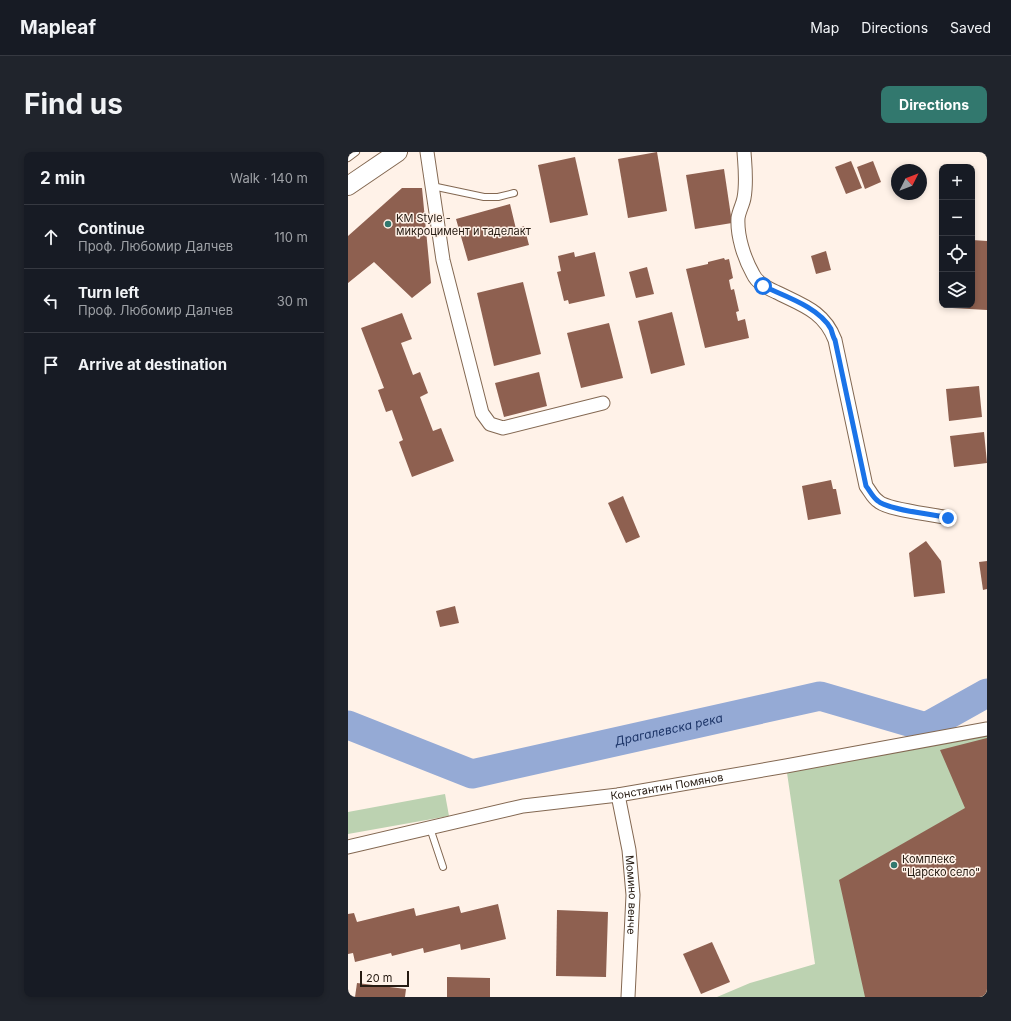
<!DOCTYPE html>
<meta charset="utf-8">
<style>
body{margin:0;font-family:Inter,sans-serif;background:#20242c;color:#f1f3f6}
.controls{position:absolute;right:12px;top:12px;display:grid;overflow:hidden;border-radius:8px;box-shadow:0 2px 6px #0003}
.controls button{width:36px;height:36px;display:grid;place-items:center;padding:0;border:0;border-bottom:1px solid #363941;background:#171b24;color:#f1f3f6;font:20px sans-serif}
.compass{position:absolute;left:543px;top:12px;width:36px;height:36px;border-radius:50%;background:#171b24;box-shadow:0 2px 6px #0003;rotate:48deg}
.scale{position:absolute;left:12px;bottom:10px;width:49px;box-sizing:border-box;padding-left:4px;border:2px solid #261b12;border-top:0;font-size:11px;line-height:14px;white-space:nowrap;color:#261b12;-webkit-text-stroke:3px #fff2e8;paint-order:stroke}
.stop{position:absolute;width:12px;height:12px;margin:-9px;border:3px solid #1a73e8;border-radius:50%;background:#fff}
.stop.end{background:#1a73e8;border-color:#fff;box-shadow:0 1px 4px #0008}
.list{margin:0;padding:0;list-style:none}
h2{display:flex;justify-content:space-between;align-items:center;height:52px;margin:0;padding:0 16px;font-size:17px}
h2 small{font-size:13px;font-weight:400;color:#9ea1a6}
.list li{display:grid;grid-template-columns:26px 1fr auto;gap:12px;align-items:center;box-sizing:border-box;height:64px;padding:0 16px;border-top:1px solid #363941}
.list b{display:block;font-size:15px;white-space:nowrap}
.list p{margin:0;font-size:13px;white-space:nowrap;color:#9ea1a6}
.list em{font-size:13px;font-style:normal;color:#9ea1a6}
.icon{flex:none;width:22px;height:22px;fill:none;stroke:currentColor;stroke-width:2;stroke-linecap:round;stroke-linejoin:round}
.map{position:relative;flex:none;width:639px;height:845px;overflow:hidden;border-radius:8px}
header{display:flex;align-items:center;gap:24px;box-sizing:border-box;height:56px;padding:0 20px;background:#171b24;border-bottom:1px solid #363941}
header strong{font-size:19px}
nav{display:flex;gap:22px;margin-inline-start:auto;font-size:14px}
.intro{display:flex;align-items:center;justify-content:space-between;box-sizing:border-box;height:96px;padding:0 24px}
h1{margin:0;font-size:28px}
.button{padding:10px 18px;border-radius:8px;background:#32786e;color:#fff;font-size:14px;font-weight:700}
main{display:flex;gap:24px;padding:0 24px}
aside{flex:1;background:#171b24;border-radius:8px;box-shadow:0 2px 6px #0003}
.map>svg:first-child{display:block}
.green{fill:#bcd2b1}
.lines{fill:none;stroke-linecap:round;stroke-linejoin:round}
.river{stroke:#95aad5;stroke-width:29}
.building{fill:#8e6050}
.service-casing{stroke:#836852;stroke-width:8}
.minor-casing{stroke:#836852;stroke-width:15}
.secondary-casing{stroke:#836852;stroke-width:20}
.service{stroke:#fff;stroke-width:6}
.minor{stroke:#fff;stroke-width:13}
.secondary{stroke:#fff;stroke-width:18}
.route{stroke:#1a73e8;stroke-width:5}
.poi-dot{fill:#32786e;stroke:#fff2e8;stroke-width:1.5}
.labels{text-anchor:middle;stroke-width:3;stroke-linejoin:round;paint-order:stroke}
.poi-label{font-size:11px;fill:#261b12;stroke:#fff2e8;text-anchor:start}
.street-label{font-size:11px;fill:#261b12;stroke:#fff2e8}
.water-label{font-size:12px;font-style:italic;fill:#1b3366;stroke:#fff2e8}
</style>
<header>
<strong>Mapleaf</strong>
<nav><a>Map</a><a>Directions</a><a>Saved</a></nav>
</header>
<div class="intro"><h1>Find us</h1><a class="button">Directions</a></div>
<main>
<aside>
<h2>2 min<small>Walk · 140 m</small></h2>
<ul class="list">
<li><svg class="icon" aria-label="ahead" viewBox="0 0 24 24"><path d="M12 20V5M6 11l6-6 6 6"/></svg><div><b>Continue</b><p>Проф. Любомир Далчев</p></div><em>110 m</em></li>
<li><svg class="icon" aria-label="left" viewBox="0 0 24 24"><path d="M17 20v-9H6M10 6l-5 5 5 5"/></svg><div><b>Turn left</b><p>Проф. Любомир Далчев</p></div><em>30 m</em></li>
<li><svg class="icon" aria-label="arrive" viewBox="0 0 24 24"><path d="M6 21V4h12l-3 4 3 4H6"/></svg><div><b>Arrive at destination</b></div></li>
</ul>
</aside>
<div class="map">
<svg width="639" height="845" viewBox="0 0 639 845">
<rect width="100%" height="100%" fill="#fff2e8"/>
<!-- green -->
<g class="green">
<polygon points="639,577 639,845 369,845 402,831 467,812 438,614"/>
<polygon points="97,642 101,664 0,682 0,660"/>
</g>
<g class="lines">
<!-- river -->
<path class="river" id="s1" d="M0,573L124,622L472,544L578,575L639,541"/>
</g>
<!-- building -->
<g class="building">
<polygon points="309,0 319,59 280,66 270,7"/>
<polygon points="227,5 240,63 202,71 190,13"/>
<polygon points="503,9 514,36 498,42 487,15"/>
<polygon points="525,9 533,30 517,37 509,15"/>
<polygon points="376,17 384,71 347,77 338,23"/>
<polygon points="54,36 74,36 83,131 64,146 26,110 0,131 0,84"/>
<polygon points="162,52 168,77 176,74 181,93 120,109 108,67"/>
<polygon points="624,88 639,89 639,158 604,156 604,153 624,153"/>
<polygon points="478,99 483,118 468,122 463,104"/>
<polygon points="226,100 227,105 247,100 257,144 221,152 220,148 216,149 209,120 213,119 210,104"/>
<polygon points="376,106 377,108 381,107 385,126 381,128 383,138 386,137 391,159 388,160 390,169 397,167 401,186 357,196 338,117 360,112 360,110"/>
<polygon points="299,115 306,142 288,146 281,120"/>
<polygon points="175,130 193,202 146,214 129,141"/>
<polygon points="324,160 337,213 303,222 290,169"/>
<polygon points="54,161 64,187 53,191 65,223 72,220 80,241 72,245 85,279 93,276 106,309 64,325 51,290 55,288 44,258 38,260 30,238 36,236 13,176"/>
<polygon points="261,171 275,226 233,236 219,181"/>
<polygon points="191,220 199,254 156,265 147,231"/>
<polygon points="631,234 634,265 601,269 598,237"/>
<polygon points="636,280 639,311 606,315 602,284"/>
<polygon points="483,328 485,337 488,337 493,362 460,368 454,334"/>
<polygon points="275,344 292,385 278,391 260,351"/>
<polygon points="578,389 593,409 597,441 566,445 561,401"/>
<polygon points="639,409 639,437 635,438 631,410"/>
<polygon points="107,454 111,471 92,475 88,459"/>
<polygon points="639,586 639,845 517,845 491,728 617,656 592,598"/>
<polygon points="150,752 158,787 113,798 112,792 76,801 75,796 44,804 43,801 7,810 5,801 0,802 0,762 6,761 9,770 66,756 68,764 111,754 113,761"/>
<polygon points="209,758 260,760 258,825 208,824"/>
<polygon points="364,790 382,830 353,842 335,802"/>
<polygon points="99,825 142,826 142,845 99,845"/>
<polygon points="9,831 58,837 57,845 7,845"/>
</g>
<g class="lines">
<!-- service casing -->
<g class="service-casing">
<g id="service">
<polyline points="0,6 8,0"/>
<polyline points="84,34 136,45 150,45 166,41"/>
<polyline points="82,676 95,715"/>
</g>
</g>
<!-- minor casing -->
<g class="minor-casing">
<g id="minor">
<polyline points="79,0 95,108 134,261 142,272 155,276 255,251"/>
<path d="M396,0C397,15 399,30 396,46C395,52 391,59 390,66C389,84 396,106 405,122C409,131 419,136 428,140C454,153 476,159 487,188L518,334C522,339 525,346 530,349C539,358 585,362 600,366"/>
<path id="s2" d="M270,643L281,698L285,743L280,845"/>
<path id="s3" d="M0,695L175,654L270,643L438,614L639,577"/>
</g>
</g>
<!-- secondary casing -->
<g class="secondary-casing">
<polyline id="secondary" points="0,34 50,0"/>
</g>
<!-- service -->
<use href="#service" class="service"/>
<!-- minor -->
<use href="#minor" class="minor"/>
<!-- secondary -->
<use href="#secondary" class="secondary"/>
</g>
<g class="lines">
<!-- route -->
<path class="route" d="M415,134C436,144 471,155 483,177C484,180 485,185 487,188L518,334C522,339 525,346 530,349C540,358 585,362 600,366"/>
</g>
<!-- markers -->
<g class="poi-dot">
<circle cx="40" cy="72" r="4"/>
<circle cx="546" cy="713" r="4"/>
</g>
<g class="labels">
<!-- poi labels -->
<g class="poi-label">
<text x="48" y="70">KM Style -<tspan x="48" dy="13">микроцимент и таделакт</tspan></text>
<text x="554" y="711">Комплекс<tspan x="554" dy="13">"Царско село"</tspan></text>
</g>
<!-- street labels -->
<g class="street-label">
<text dy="4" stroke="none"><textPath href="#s3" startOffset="325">Константин Помянов</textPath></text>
<text dy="4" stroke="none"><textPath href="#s2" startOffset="101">Момино венче</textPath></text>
</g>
<!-- water labels -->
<g class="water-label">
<text dy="4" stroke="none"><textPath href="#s1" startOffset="335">Драгалевска река</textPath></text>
</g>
</g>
</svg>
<div class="controls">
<button>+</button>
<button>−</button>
<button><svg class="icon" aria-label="locate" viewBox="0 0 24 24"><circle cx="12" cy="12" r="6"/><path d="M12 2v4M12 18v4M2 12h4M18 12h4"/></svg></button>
<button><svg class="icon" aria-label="layers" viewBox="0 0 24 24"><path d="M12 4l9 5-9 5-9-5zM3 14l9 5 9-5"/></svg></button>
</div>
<svg class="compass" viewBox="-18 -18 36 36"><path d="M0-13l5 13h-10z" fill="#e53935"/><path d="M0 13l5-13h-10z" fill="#9ea1a6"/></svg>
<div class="scale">20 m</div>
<div class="stop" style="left:415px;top:134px"></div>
<div class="stop end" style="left:600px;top:366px"></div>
</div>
</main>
